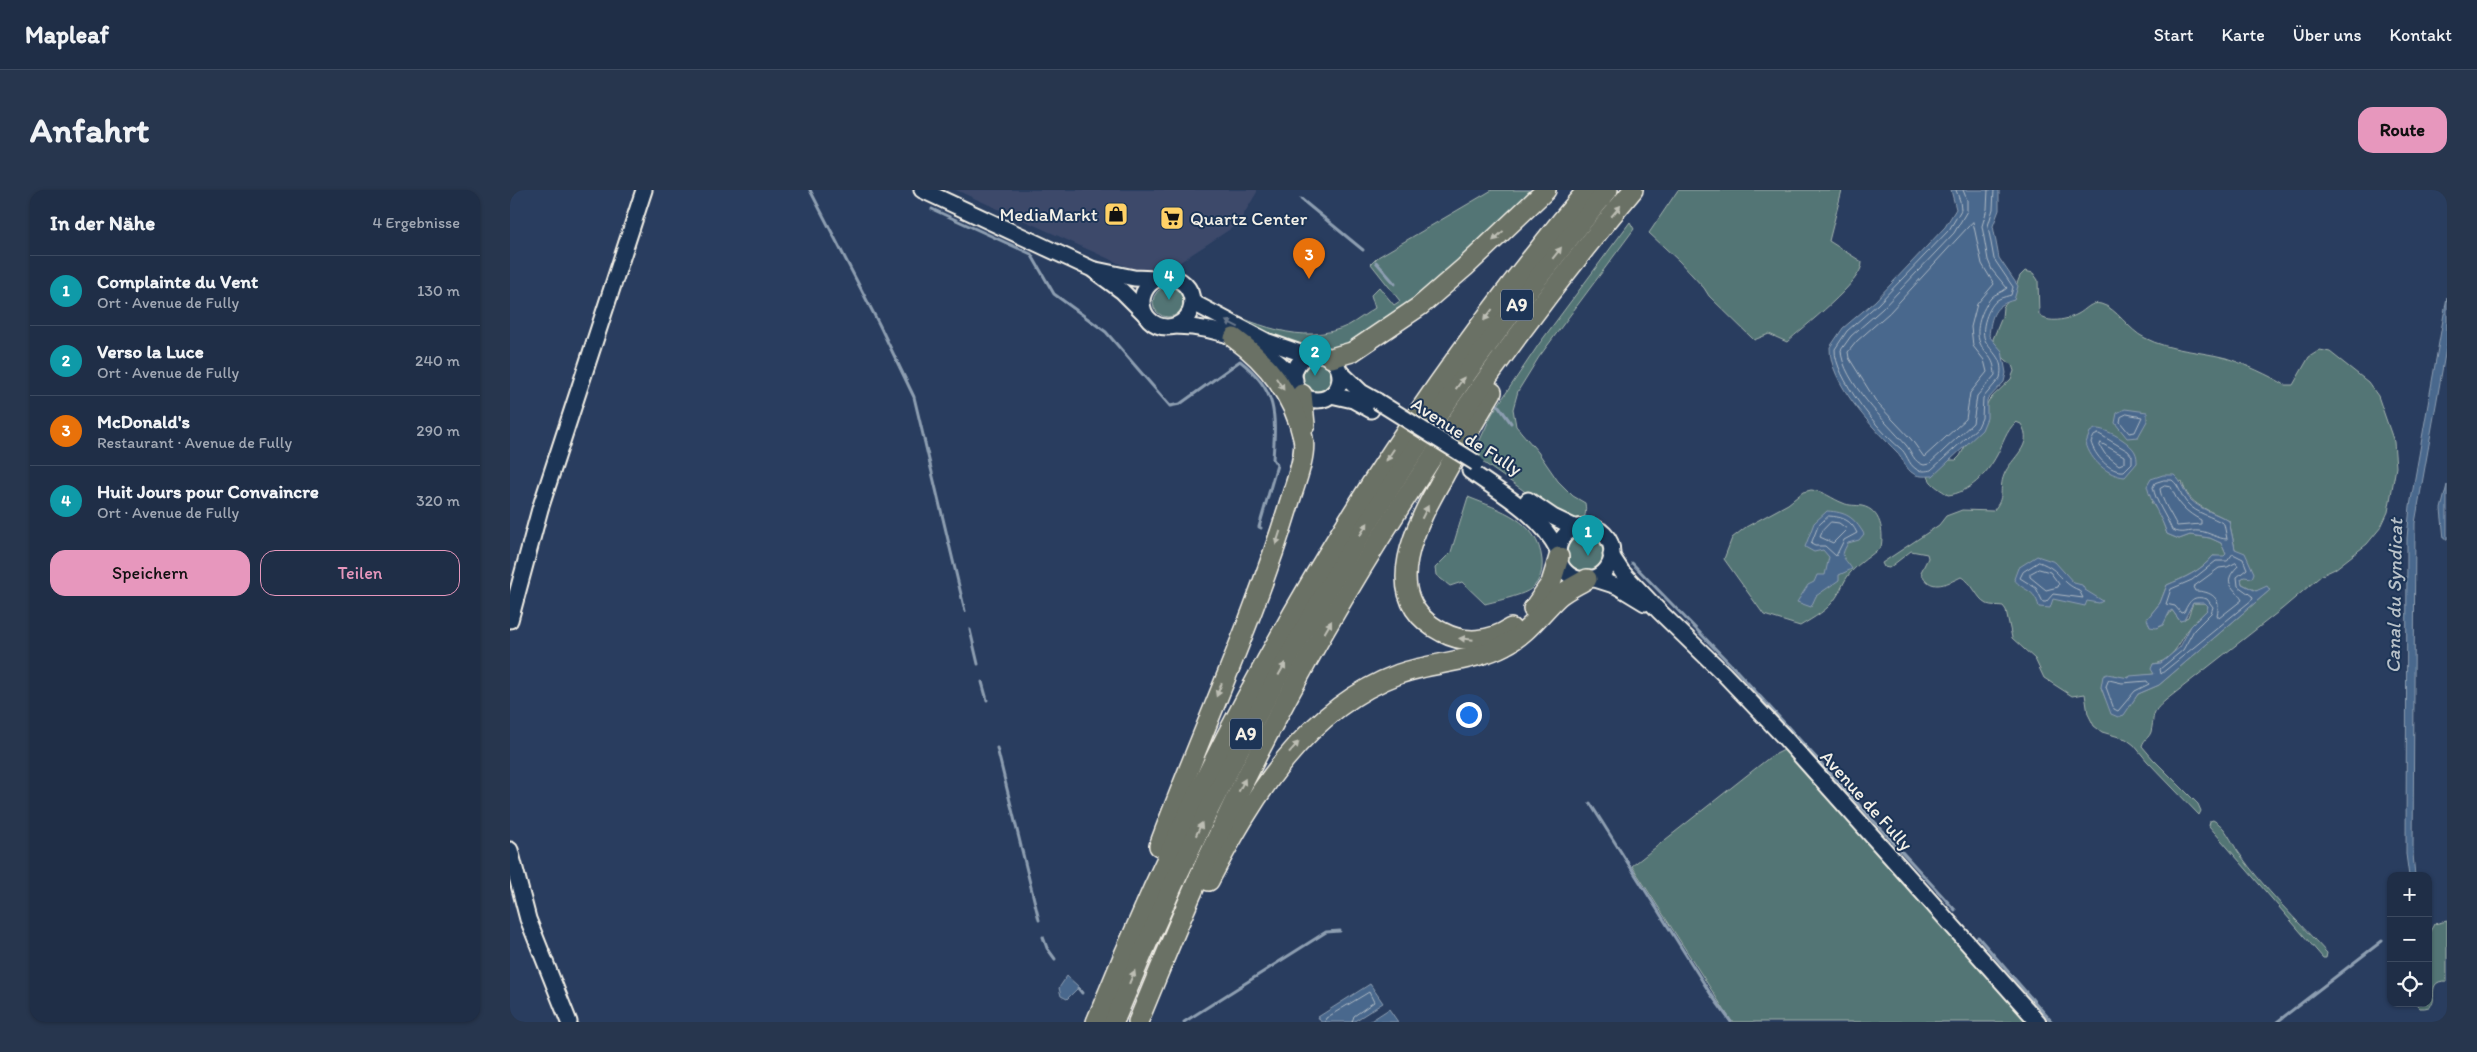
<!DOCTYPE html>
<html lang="de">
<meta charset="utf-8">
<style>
body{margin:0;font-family:Itim,sans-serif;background:#27364e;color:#f1f3f6}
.controls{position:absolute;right:15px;bottom:15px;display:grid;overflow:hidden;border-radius:10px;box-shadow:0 1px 4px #0004}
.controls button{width:45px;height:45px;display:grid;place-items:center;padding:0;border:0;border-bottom:1px solid #3c4a60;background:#1f2e47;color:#f1f3f6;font:25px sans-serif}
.you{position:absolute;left:958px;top:524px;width:18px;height:18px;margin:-12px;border:4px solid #fff;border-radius:50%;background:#1a73e8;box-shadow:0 0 0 8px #1a73e833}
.badge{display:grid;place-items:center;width:32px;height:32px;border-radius:50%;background:#e797bd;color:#fff;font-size:16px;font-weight:700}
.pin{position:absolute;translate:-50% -41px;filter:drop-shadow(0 1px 2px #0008)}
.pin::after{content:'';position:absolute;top:26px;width:18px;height:15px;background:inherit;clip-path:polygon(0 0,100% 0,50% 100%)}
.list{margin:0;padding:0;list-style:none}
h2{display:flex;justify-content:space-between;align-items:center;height:65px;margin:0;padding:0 20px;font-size:21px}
h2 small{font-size:16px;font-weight:400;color:#a1a8b4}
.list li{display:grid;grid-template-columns:32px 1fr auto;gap:15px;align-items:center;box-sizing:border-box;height:70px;padding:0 20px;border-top:1px solid #3c4a60}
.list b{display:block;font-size:19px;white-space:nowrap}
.list p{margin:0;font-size:16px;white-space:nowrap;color:#a1a8b4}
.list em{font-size:16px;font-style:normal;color:#a1a8b4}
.actions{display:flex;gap:10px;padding:15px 20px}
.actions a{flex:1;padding:11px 0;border:1px solid #e797bd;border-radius:15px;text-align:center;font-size:18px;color:#e797bd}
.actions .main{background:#e797bd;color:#111}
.icon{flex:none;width:28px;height:28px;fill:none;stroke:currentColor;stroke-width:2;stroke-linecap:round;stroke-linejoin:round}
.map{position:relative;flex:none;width:1937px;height:832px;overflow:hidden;border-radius:15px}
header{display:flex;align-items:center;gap:30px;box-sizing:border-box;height:70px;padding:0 25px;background:#1f2e47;border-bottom:1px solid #3c4a60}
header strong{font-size:24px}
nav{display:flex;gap:28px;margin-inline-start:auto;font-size:18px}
.intro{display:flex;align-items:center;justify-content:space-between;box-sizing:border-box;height:120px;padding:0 30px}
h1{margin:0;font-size:35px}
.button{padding:12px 22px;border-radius:15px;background:#e797bd;color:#111;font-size:18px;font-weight:700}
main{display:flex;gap:30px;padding:0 30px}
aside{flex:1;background:#1f2e47;border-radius:15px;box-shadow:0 1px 4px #0004}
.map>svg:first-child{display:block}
.built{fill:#3c496b}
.green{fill:#537575;stroke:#a4b3ae;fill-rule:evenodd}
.water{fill:#48678d;stroke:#8d9eb1}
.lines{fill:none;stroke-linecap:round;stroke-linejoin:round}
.shore{stroke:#afbac4;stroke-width:1}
.stream{stroke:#8d9eb1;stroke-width:3}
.secondary-casing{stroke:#f4f1e8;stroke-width:19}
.highway-casing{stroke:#f4f1e8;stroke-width:22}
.secondary{stroke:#1d3557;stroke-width:15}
.highway{stroke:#6b7165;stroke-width:19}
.secondary-bridge-casing{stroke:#f4f1e8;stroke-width:19;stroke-linecap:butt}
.secondary-bridge{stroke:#1d3557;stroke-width:15}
.oneway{fill:#bdbeb4}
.oneway2{fill:#68778a}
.labels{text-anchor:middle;stroke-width:4;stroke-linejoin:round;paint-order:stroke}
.shield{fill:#1d3557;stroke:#b4b9bc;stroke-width:1}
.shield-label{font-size:18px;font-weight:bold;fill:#f4f1e8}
.poi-label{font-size:19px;fill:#f4f1e8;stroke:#1d3557;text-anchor:end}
.street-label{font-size:19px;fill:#f4f1e8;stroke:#1d3557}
.water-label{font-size:20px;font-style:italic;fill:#b8c1c8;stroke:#1d3557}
</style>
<header>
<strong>Mapleaf</strong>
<nav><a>Start</a><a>Karte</a><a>Über uns</a><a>Kontakt</a></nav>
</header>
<div class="intro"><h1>Anfahrt</h1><a class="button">Route</a></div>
<main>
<aside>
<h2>In der Nähe<small>4 Ergebnisse</small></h2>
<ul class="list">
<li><span class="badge" style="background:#0f9aa8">1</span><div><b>Complainte du Vent</b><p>Ort · Avenue de Fully</p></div><em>130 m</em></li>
<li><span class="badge" style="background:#0f9aa8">2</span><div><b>Verso la Luce</b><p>Ort · Avenue de Fully</p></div><em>240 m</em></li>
<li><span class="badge" style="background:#e8710a">3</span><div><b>McDonald's</b><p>Restaurant · Avenue de Fully</p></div><em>290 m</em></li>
<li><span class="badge" style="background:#0f9aa8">4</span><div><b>Huit Jours pour Convaincre</b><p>Ort · Avenue de Fully</p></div><em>320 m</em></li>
</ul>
<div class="actions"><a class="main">Speichern</a><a>Teilen</a></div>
</aside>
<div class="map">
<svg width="1937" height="832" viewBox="0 0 1937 832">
<rect width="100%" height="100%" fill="#293d5f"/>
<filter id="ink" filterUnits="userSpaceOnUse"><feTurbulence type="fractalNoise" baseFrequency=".02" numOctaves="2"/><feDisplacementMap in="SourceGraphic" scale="10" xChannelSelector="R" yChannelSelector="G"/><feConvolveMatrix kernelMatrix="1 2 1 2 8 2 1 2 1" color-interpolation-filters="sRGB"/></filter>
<g filter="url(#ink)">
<!-- built -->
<polygon class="built" points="446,0 747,0 747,2 728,34 661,78 628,82"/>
<!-- green -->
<g class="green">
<path d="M982,0H1025L935,84L897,115L845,153L824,158L808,155L794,157L776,152L698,114C742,132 792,158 839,135C848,130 857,123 865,118L861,105L869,97L884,115L890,111L861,74L868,67Z"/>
<path d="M1168,0H1332L1319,51L1352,72C1354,91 1292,138 1277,152L1259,144L1244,150L1199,106L1194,98L1169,71L1139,43Z"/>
<path d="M1120,32L1124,39L1029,167L1008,201L1003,219L1006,236L1028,262L1048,291L1063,306L1075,313C1077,323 1075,336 1061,332C1045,327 1024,308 1010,298C994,287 978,276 963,265L982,224L1029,154Z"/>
<path d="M1515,81L1523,83L1528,90L1529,125C1538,134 1557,130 1568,124C1576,120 1581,111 1591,114C1607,118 1618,140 1635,148C1660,161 1690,161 1716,168C1732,173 1761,186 1775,195H1783L1799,167L1810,160L1820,162L1858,192L1868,206L1884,252L1886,277L1878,322L1871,337L1857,354L1825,379L1812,385L1772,419L1656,510C1640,524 1645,524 1641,542C1639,548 1634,549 1632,556L1643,569L1688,614L1691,621L1689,625L1637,571L1624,555L1616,549L1592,542L1584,536L1578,524L1575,504L1562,506L1534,488L1525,469L1502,448L1496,420L1493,416C1488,415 1481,416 1477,414C1466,408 1463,392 1451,387C1435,395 1419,402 1411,382L1418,368L1417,364L1401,361L1379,378L1374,377L1372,373L1429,335L1436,326L1452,320L1483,321C1496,307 1488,300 1494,285C1501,267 1525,256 1511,234L1506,232C1496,241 1493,254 1487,265C1477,284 1459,303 1438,305C1429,298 1416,293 1418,281L1436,270H1446L1450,266L1479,210L1501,189L1504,181L1502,175L1484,160L1483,149L1492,127L1493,117L1501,108L1510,86ZM1672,291C1678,317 1700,319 1719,331L1725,359L1731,363L1734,387L1731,389L1732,394L1746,401L1754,399L1760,400L1649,495L1628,504L1618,518L1596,510L1591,497L1603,485L1612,488L1644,484L1643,474C1662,471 1668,455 1678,440C1683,433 1691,426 1697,420L1698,416L1695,413H1683L1678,427L1670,431L1662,420L1658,426L1637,429L1650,413L1657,395C1674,388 1691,381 1703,366L1714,367L1716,364L1711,353L1700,348L1680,345L1669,349L1657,344L1650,324L1641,312Z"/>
<circle cx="658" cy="112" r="15"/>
<circle cx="807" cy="187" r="14"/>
<path d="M1301,300C1314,301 1322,309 1333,313C1339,316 1346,315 1352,316C1371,320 1374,342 1371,357C1361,366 1350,372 1341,382C1334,390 1332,398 1327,406C1319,420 1303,428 1290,436L1254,425L1214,369L1222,348L1236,337L1278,314L1293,302Z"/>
<path d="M958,307C990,320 1028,330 1032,370C1033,381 1030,391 1022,398C1015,405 986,411 975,414L952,392L940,396L926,385L925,378L941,362Z"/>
<circle cx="1075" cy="363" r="20"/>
<polygon points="1276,559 1520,832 1222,832 1122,676 1260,567"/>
<path d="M1703,630C1716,636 1721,652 1729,663C1754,699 1787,730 1817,763L1816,768H1813L1699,636L1700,631Z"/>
<path d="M1937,731V791C1910,790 1937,820 1910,818L1905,813H1918V745L1924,734Z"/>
</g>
<!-- water -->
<g class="water">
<path d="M1441,0H1489V20L1483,36L1489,68L1508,96L1504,110C1484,115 1481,126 1479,146L1492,161L1496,183L1494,192L1477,210V228L1472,240L1423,286C1417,286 1409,287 1404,284C1395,279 1394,269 1387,262C1363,238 1319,193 1320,157L1333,138L1365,111L1435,37L1446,19Z"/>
<polygon points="1937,107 1937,153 1905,333 1903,664 1905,686 1899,686 1896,664 1897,348 1900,316"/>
<polygon points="1615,219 1637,222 1637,231 1628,247 1617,248 1605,233 1607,223"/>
<path d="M1585,239C1596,238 1620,252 1625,262C1627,266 1627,269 1627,273L1615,287C1598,286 1580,270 1576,253L1580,242Z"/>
<path d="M1653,285H1664C1673,292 1673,302 1681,310C1692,321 1707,323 1719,331L1725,359L1735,363L1744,383L1742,388L1734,387L1731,389L1732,394L1746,401L1757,396L1760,400L1649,495L1628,504L1614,525L1608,527L1601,524L1591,497L1593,486L1597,484L1619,488L1620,486L1644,484L1641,479L1643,474L1651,473L1670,457L1681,436L1697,420L1698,416L1695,413H1683L1674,430L1670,431L1662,420L1660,421L1653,435L1646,438L1640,437L1637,429L1650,413L1657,395C1674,388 1691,381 1703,366H1714L1716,364L1711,353L1700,348L1680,345L1669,349L1657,344C1652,327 1641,314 1637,296L1641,289Z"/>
<polygon points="1937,295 1937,349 1934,349 1931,319"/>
<path d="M1317,321C1336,322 1344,327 1354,344L1349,350L1338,353C1329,369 1334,366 1342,379L1329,385V390L1306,406L1301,417L1287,412L1298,395L1304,392L1307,385H1315L1319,367L1313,360L1304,362L1295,357L1304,333Z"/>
<path d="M1527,366L1545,372L1564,393L1572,395L1575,400L1593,411L1589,413L1577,411L1575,416L1543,409L1540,418L1529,417C1524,397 1514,403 1504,389L1508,378Z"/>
<polygon points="557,786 569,797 557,809 551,806 549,798"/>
<polygon points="860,794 873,813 843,832 811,832 808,827"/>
<polygon points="879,819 888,832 859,832"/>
</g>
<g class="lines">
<!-- shore -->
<g class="shore">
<path d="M1446,0L1450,11L1451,20L1439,40L1368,114L1337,141L1325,159C1324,187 1368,240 1390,258C1397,263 1398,274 1406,279C1410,282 1417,281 1421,280L1468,237L1472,228L1473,208L1490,188C1494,169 1484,165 1476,152C1469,141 1478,115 1489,109C1493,107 1498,106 1501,105L1503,97L1484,69L1478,36L1483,19L1484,0"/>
<path d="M1453,0L1457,10V21L1444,43L1372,119L1341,146L1331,160C1332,191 1377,233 1396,255C1402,262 1403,272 1414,275L1419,274L1463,233L1467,206L1485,185C1484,165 1476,167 1470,153C1464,139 1472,119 1481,108C1485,103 1492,103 1497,98L1482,80L1478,70L1472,36L1477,19L1478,0"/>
<polygon points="1463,32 1472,74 1484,94 1467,114 1461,137 1463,156 1474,170 1477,182 1460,203 1456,229 1414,267 1401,249 1367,213 1339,168 1338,162 1347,151 1379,123"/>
<polygon points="1617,224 1632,227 1625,242 1619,243 1610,232 1611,227"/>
<path d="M1589,244L1618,261L1622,266V273L1614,281C1600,283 1584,265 1581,252L1584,246Z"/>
<polygon points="1591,253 1614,266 1614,273 1609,275 1595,264 1590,256"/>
<path d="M1654,290H1662C1670,296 1670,305 1677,313C1687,324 1702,326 1714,334L1717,349C1708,349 1699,342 1689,341C1679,340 1671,345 1662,340C1656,325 1646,313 1643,297L1645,293Z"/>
<path d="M1655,296L1661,297C1667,313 1677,323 1691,330V334L1667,336C1662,325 1651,310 1650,299Z"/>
<path d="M1319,326C1333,327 1341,330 1347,343L1334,350L1326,366L1315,356H1305L1301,354L1308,336Z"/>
<polygon points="1321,332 1329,333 1337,339 1323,353 1310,347 1313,340"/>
<path d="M1723,364L1733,369L1737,379L1727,387L1728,396L1742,406L1743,409L1651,484L1650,479L1673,460L1684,440L1701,423L1703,417L1697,409C1683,405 1680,410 1674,422L1671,423L1665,416L1656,414L1661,399L1682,390L1706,371H1717Z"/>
<path d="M1529,372C1552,380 1550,393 1569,400L1573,408L1543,404L1536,412H1533L1526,398L1510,388L1513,382Z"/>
<path d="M1726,373L1728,376C1710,394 1725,397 1732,410L1709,428L1707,425C1712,408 1701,401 1685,401L1683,397L1709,378L1717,377Z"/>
<polygon points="1529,379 1540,382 1549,394 1548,397 1536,400 1520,387 1520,384"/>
<polygon points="1599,490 1612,493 1637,491 1639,494 1625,501 1608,521 1604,519 1596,497"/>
<polyline points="815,832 816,828 859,802 864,812 844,826 842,832"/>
</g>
<!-- stream -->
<g class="stream">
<polyline points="300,0 369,134 404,207 455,421"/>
<polyline points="791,9 853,60"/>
<path d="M422,19L521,64L544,104L596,142L660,216L670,214L730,171C768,201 766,224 763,269L767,275L749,337L751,338"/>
<polyline points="866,72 885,94"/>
<polyline points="988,215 1001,233"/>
<polyline points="1122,373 1225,479 1445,720"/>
<polyline points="460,440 468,474"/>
<polyline points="472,492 477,510"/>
<polyline points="487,558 529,730"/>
<polyline points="1080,613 1200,803 1221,832"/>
<polyline points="533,747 537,758 545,769"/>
<polyline points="1468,747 1542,832"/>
<polyline points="568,798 572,803"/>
<polyline points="674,832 816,742 830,741"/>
<polyline points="1767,832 1872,751"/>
</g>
<!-- secondary casing -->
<g class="secondary-casing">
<g id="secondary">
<polyline points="412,0 582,79 612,101 634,123"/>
<polyline points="586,80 624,88 646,89"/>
<circle cx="657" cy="112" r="25"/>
<polyline points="682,112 756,151 799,166"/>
<path d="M665,136C710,137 757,154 785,190"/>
<circle cx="807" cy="187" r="23"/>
<polyline points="830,182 851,202 867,211"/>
<polyline points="821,205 843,210 861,220"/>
<path d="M960,281C992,304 1030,324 1048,360"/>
<polyline points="1018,310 1043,327 1066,338"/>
<circle cx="1075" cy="363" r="27"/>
<polyline points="1101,365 1112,382 1149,421 1214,484 1273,546 1528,832"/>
<polyline points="1082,388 1107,396 1135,413"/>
<polyline points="0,430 30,319 134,0"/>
<polyline points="0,660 18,729 59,832"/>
</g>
</g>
<!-- highway casing -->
<g class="highway-casing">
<g id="highway">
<polyline points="821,168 842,162 910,116 955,77 1036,0"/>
<path d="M982,202C966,228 951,255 936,282C910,328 863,407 932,442C954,454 980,452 1001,438"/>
<polyline points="792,204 795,235"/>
<polyline points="1023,419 1041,393 1049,367"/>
<path d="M649,656C691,542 744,430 779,314C784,297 797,265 793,248C784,206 757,172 724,148"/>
<path d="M699,691C743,607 795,519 889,484C923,472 963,472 995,455C1017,444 1030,424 1048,407C1056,400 1067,395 1077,389"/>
<path d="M586,832C707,532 868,248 1077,0"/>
<path d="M604,832C689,622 795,422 922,234C976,153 1036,76 1098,0"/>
<path d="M628,832C653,772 677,711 705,652C812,421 959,195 1123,0"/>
</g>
</g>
<!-- secondary -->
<use href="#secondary" class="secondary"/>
<!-- highway -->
<use href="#highway" class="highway"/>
<!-- secondary-bridge casing -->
<g class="secondary-bridge-casing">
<polyline id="secondary-bridge" points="867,211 966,273"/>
</g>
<!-- secondary-bridge -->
<use href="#secondary-bridge" class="secondary-bridge"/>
</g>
<!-- one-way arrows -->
<defs><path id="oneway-solid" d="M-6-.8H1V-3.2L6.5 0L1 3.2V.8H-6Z" transform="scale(1.25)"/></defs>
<g class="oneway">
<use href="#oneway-solid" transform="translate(1106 21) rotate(-50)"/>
<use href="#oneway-solid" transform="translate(988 46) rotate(137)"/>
<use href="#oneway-solid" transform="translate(1047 63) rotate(-52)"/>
<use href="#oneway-solid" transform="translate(978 125) rotate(127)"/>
<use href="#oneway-solid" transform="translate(950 193) rotate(-55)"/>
<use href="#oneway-solid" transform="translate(770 194) rotate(57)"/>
<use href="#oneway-solid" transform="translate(880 265) rotate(123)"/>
<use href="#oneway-solid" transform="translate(915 322) rotate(-63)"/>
<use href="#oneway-solid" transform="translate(854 339) rotate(-58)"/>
<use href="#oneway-solid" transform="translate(768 348) rotate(108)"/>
<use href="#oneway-solid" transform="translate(818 437) rotate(-60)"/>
<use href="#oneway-solid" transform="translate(956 449) rotate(-174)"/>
<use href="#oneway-solid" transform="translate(772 479) rotate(-61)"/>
<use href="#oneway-solid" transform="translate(709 500) rotate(112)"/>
<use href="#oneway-solid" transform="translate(784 557) rotate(-48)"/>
<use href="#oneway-solid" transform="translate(732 595) rotate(-63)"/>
<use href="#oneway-solid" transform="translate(689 639) rotate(-65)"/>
<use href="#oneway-solid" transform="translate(622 787) rotate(-67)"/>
</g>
<use class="oneway2" href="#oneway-solid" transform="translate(722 134) rotate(-154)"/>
</g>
<!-- icons -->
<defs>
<g id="shop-square" transform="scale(1.25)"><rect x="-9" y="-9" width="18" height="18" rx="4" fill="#ffd166" stroke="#1d3557"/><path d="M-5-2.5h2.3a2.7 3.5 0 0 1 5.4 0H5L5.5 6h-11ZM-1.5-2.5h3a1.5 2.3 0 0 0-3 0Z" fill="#111"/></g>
<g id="supermarket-square" transform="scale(1.25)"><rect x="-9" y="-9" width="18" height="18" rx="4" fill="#ffd166" stroke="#1d3557"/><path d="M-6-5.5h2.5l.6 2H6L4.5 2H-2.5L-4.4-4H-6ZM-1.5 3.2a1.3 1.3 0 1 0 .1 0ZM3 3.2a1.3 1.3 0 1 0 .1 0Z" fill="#111"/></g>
</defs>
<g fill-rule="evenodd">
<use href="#shop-square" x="606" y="24"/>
<use href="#supermarket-square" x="662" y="28"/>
</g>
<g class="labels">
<!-- shield labels -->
<g class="shield">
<rect x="991" y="99.5" width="32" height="31" rx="4"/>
<rect x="720" y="528.5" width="32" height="31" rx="4"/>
</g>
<g class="shield-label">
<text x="1007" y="121">A9</text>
<text x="736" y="550">A9</text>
</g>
<!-- poi labels -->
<g class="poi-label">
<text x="588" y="31">MediaMarkt</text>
<text x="680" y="35" text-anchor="start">Quartz Center</text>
</g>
<!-- street labels -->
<g class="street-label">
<text transform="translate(957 246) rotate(33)" y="7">Avenue de Fully</text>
<text transform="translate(1357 610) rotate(48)" y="7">Avenue de Fully</text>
</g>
<!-- water labels -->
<g class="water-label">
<text transform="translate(1884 406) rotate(-89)" y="7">Canal du Syndicat</text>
</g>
</g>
</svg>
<div class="controls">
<button>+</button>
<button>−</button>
<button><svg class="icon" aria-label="locate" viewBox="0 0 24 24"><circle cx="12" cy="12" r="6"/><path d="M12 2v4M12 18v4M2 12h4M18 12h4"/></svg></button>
</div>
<div class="you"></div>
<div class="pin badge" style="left:1078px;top:366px;background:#0f9aa8">1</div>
<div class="pin badge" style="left:805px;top:186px;background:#0f9aa8">2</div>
<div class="pin badge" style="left:799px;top:89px;background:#e8710a">3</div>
<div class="pin badge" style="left:659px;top:110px;background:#0f9aa8">4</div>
</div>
</main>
